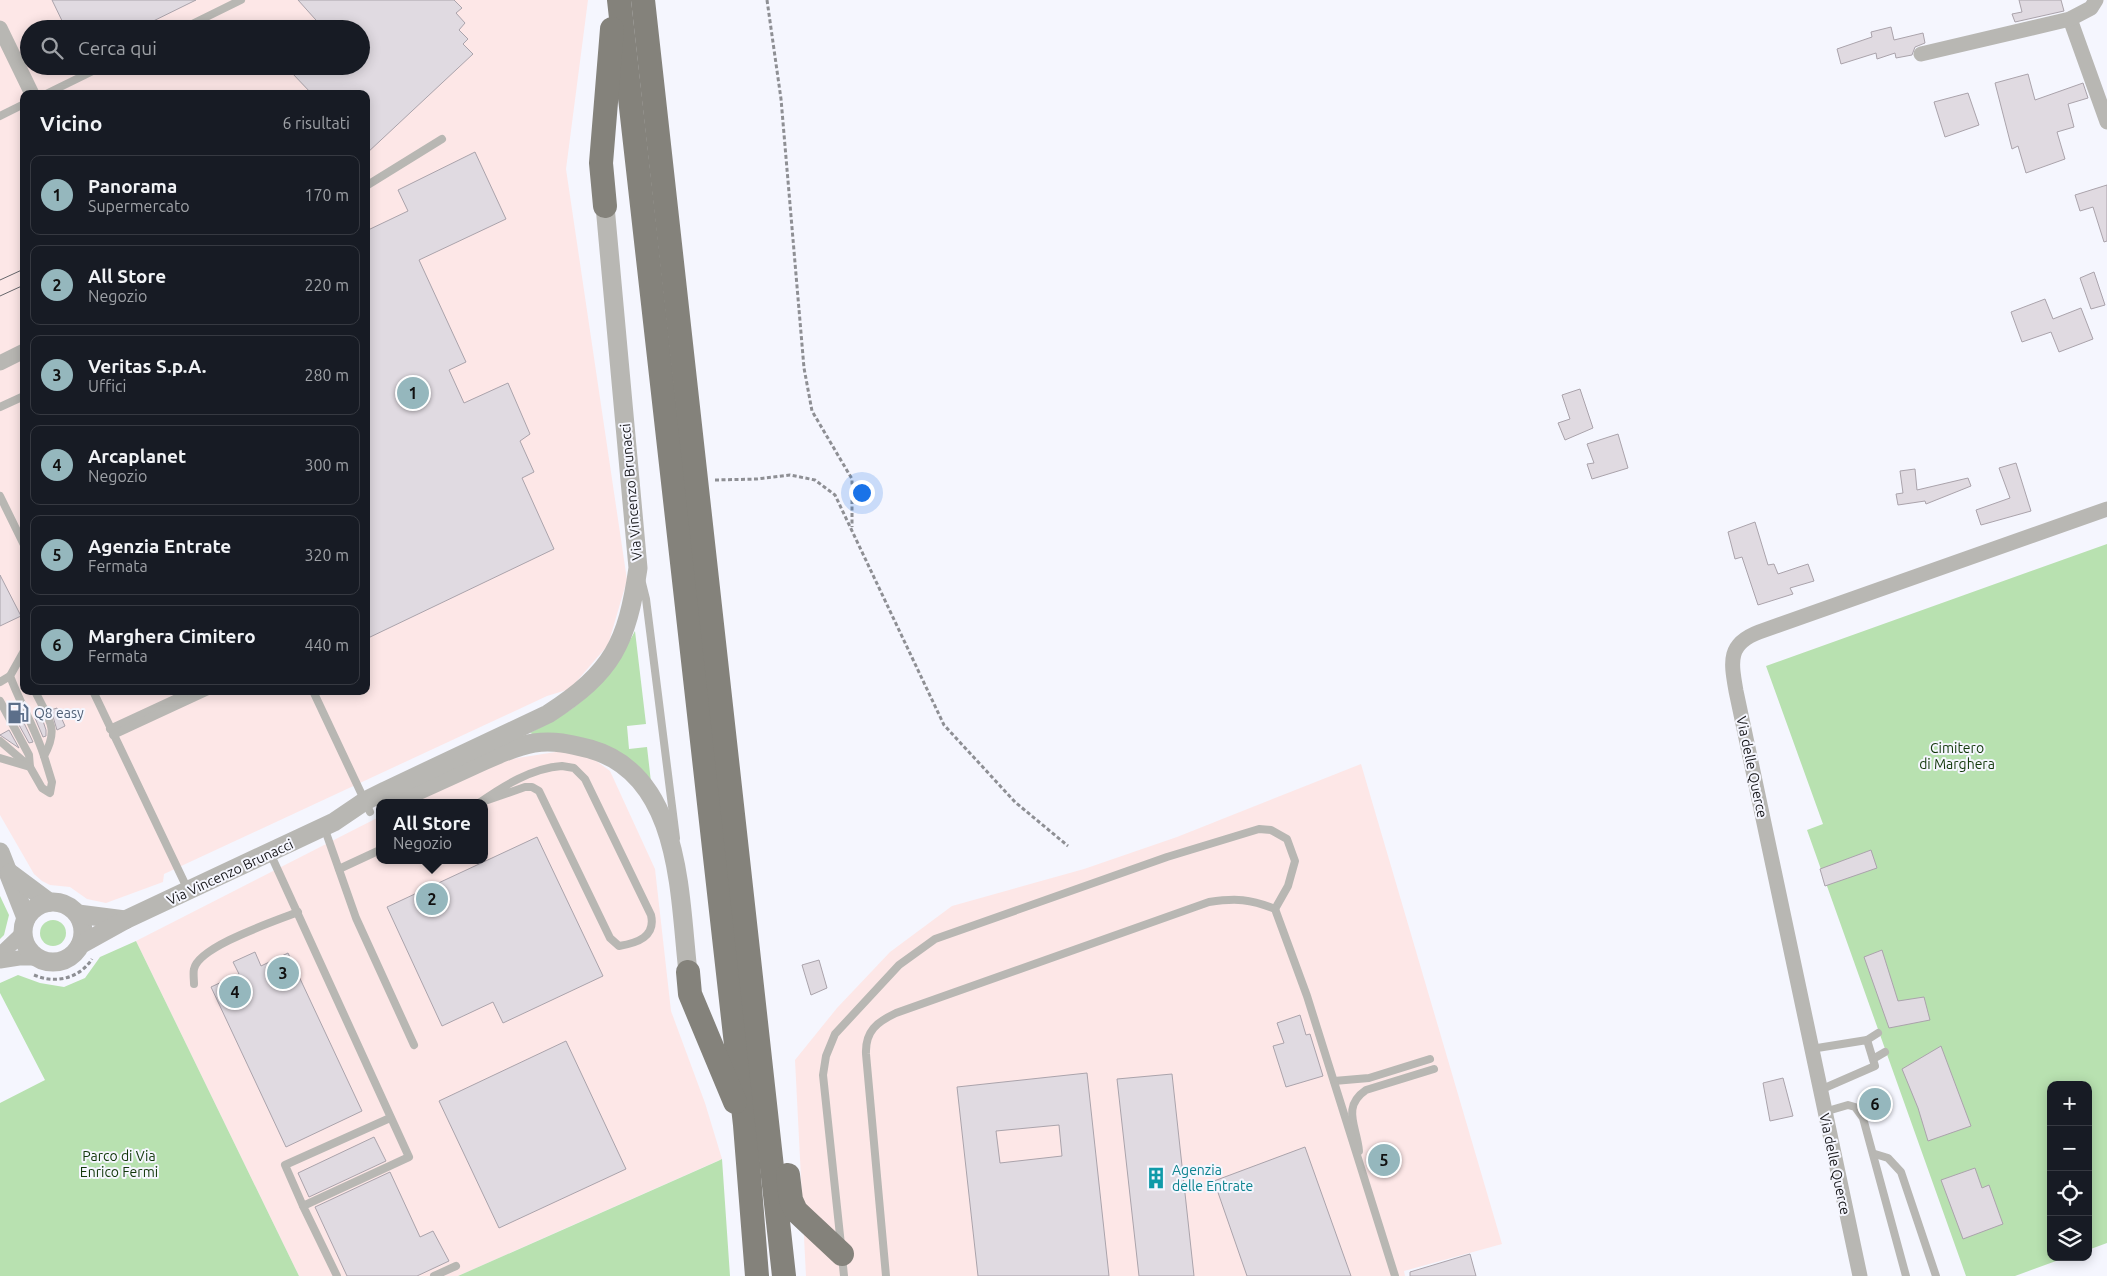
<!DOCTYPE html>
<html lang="it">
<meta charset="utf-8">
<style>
body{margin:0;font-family:Ubuntu,sans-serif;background:#20242c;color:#f1f3f6}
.controls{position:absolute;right:15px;bottom:15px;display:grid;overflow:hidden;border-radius:10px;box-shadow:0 2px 12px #0003}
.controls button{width:45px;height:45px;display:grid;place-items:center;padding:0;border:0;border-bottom:1px solid #363941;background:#171b24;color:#f1f3f6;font:25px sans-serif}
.you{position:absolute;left:861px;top:492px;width:18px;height:18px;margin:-12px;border:4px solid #fff;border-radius:50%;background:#1a73e8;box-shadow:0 0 0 8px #1a73e833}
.badge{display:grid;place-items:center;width:32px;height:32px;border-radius:50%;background:#95b7bd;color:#111;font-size:16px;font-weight:700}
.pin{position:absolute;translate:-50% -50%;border:2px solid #fff;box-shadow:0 1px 5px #0006}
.popup{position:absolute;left:376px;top:799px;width:112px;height:65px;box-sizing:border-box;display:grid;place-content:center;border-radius:10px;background:#171b24;filter:drop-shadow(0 1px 4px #0005);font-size:16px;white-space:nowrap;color:#9ea1a6}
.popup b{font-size:19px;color:#f1f3f6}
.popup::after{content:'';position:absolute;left:50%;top:100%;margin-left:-10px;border:10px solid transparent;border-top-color:#171b24}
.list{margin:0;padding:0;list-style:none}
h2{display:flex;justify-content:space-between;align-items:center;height:65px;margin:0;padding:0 20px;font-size:21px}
h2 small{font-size:16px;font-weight:400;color:#9ea1a6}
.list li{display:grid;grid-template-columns:32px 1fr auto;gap:15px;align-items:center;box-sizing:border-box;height:80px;margin:0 10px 10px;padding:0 10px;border:1px solid #363941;border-radius:10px}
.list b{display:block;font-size:19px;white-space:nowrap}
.list p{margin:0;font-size:16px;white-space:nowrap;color:#9ea1a6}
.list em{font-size:16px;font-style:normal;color:#9ea1a6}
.icon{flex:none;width:28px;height:28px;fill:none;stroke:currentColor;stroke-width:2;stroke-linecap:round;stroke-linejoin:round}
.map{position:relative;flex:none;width:2107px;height:1276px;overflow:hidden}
.search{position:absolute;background:#171b24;box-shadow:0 2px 12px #0003;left:20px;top:20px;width:350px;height:55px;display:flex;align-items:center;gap:12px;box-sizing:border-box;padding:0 18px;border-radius:28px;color:#9ea1a6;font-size:19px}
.panel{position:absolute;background:#171b24;box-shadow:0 2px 12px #0003;left:20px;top:90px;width:350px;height:605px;border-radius:10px}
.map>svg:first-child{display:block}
.commercial{fill:#fde7e7;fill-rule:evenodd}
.green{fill:#b8e1b0}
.building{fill:#e0dae1;stroke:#aaa3ab;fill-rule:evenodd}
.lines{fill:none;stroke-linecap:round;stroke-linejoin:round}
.path{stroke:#8e8f94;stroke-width:3;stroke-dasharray:4 2.5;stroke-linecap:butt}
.service{stroke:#b8b7b3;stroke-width:8}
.minor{stroke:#b8b7b3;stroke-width:15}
.tertiary{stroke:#b8b7b3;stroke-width:19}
.primary{stroke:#84827b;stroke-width:24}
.tram{stroke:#67676c;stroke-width:1}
.labels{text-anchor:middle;stroke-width:4;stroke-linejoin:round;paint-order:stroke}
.street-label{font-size:14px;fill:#161619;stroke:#f5f6fe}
.service-label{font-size:14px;fill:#4e5e75;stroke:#f5f6fe;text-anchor:start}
.park-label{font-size:14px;fill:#11370a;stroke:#f5f6fe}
.culture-label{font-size:14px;fill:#0d838f;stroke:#f5f6fe;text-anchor:start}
</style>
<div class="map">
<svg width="2107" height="1276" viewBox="0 0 2107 1276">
<rect width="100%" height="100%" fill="#f5f6fe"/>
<!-- commercial -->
<g class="commercial">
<path d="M0,0H588L566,169L627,580L608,645L570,689L547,696L164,874L163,882L106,903L87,899L70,887L50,885L42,881L34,874L0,815ZM29,29H361V66H29ZM24,94H366V691H24Z"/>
<polygon points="562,751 591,757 610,771 655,869 671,1011 705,1103 722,1159 458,1276 299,1276 136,941 379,817 380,860 484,860 484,803 411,803 505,760"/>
<polygon points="1361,764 1502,1244 1404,1271 1405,1276 806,1276 795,1060 837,1008 890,952 952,906 1084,869 1177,837"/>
</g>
<!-- green -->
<g class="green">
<polygon points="2107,544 2107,1243 2088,1250 2088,1085 2051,1085 2051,1257 2067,1257 2015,1276 1966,1276 1807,830 1823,824 1766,666"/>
<path d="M635,631L646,724L627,726L629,749L647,747L651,782L530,733C546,724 563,716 577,705C598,689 623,654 635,631Z"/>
<polygon points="0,896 9,915 4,935 0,939"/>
<circle cx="53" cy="933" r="13"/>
<polygon points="136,941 299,1276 0,1276 0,1103 45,1080 0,993 0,983 18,975 40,983 64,987 85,978 100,957"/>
<polygon points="722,1159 730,1276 458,1276 718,1161"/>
</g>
<!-- building -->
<g class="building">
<polygon points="52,0 196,0 137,29 66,29"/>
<polygon points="298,0 454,0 462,8 456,13 465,23 459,30 468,39 463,44 473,54 366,154 366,94 312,94 292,73 300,66 361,66 361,29 324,29"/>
<polygon points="2019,0 2061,0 2064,11 2015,22 2012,14 2022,12"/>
<polygon points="1891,27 1894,40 1923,33 1925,43 1915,47 1912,55 1896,58 1895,53 1877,59 1876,53 1841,64 1837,49 1872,37 1871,32"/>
<polygon points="2028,74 2035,100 2083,83 2088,98 2068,104 2074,127 2057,132 2065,159 2026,173 2018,146 2012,149 1995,83"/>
<polygon points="1968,93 1979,125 1945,137 1934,102"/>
<polygon points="475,152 506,219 419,260 466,362 449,370 464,403 508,383 530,434 520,441 534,472 522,478 554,549 366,639 366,231 408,211 398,190"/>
<polygon points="2107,185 2107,241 2104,242 2093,207 2080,211 2075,195"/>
<polygon points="2094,272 2105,305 2091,309 2080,278"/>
<polygon points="2045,299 2053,319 2081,308 2093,339 2059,352 2051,332 2022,342 2011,312"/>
<polygon points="1580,389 1593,428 1565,440 1558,423 1570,419 1562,395"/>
<polygon points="1618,434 1628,468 1592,479 1587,464 1594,463 1587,444"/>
<polygon points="2016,463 2031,511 1981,525 1976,510 2010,498 1999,468"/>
<polygon points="1915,469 1917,490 1968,478 1971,486 1926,504 1925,501 1898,505 1896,494 1903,493 1900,471"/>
<polygon points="1755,522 1768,565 1774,564 1778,574 1808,564 1814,581 1790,588 1793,594 1758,605 1742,557 1735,559 1728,532"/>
<polygon points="0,575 21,616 0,626"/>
<polygon points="57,708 65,726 57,730 51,710"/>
<polygon points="41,715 46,730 46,736 43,737 35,718"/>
<polygon points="24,723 33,742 29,743 19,725"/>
<polygon points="9,730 19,748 0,735"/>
<polygon points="537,837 603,976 503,1023 493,1002 442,1026 387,907"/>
<polygon points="1871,850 1877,868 1825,886 1820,869"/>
<polygon points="1882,950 1898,1001 1924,997 1930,1020 1889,1028 1864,957"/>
<polygon points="255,952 261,966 288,953 362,1111 286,1147 211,987 239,974 233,962"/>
<polygon points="819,960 827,988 811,995 802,965"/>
<polygon points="1300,1015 1306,1035 1310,1034 1323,1076 1286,1087 1273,1046 1284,1043 1277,1023"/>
<polygon points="566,1041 626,1169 499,1228 439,1101"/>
<polygon points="1941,1046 1971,1126 1928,1141 1918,1108 1902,1069"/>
<path d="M1087,1073L1109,1276H978L957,1087ZM1059,1125L1062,1156L1000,1163L996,1131Z"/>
<polygon points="1172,1074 1194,1276 1139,1276 1117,1079"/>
<polygon points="1783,1078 1793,1116 1770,1121 1763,1083"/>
<polygon points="374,1137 386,1161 309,1197 298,1173"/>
<polygon points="1305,1147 1351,1276 1247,1276 1214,1181"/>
<polygon points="1975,1168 1982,1188 1989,1185 2003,1224 1963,1239 1941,1180"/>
<polygon points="390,1172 420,1237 433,1231 449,1261 417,1276 347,1276 315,1207"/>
<polygon points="1470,1254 1476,1276 1410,1276 1410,1272"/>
</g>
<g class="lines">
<!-- path -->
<g class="path">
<polyline points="767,0 781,99 804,368 812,411 852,479 852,527"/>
<polyline points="715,480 757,479 790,475 815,480 835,495 944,725 1015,802 1068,846"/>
<path d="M34,975C55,984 79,979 92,959"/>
</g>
<!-- service -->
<g class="service">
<polyline points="182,29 241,0"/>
<polyline points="46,94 103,66"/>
<polyline points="0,116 24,104"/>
<polyline points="366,186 442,139"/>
<polyline points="0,407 24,396"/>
<polyline points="0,496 24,545"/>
<polyline points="641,579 646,599 676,838"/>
<path d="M24,651L10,676C20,703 35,728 44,756"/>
<polyline points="24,662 24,669"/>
<polyline points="0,682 10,676"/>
<polyline points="93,691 188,890"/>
<polyline points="313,691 370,812"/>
<polyline points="0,701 29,755 30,767"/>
<polyline points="110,729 192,691"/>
<polyline points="113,735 208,691"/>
<polyline points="0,741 29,766"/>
<path d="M0,758L30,767L42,788L50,793L52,782L44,756C60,727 48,719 35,691"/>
<path d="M562,766L574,768L585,779L651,915C656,937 637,943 619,946L610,938L539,791L532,787H525L479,803C503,786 532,768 562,766Z"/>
<polyline points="324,827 356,918 414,1045"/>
<polyline points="270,853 409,1157 303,1206 337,1276"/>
<polyline points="339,869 380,850"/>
<path d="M194,984C194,980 193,973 194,969C199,946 276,921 298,912"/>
<polyline points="1867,1040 1878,1033"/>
<polyline points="1811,1049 1867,1040 1875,1066 1820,1090"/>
<polyline points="1873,1059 1885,1052"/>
<polyline points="1334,1081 1369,1078 1430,1059"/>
<polyline points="1824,1112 1848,1105 1855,1107 1863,1118 1906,1276"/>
<path d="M1359,1151C1357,1127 1341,1107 1366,1090L1434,1069"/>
<polyline points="1875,1154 1888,1158 1901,1172 1936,1276"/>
<polyline points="303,1206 285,1165 390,1118"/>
<polyline points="841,1245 823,1075 826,1056 835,1034 899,965 935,939 1167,857 1259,829 1271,830 1287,839 1295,861 1288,886 1275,909"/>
<polyline points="842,1256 844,1276"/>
<polyline points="434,1276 456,1266"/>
<path d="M886,1276L866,1054C865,1031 877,1022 896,1013L1209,902C1236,898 1250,899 1275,909L1307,996L1395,1276"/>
</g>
<!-- minor -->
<g class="minor">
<polyline points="2070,19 2107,122"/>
<polyline points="0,28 32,94"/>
<polyline points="1921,54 2070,19 2091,8 2096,0"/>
<polyline points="0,363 24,351"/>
<polyline points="0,955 23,933"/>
<polyline points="0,961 19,958 37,958"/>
<path d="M1860,1276L1736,691C1731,662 1727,644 1759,632L2107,509"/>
</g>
<!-- tertiary -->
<g class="tertiary">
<path d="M391,803C420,790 449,777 477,764C495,756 515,746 534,743C554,740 570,744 590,749C682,775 679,896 688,972"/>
<polyline points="0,852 26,918"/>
<polyline points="10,873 49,902"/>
<circle cx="53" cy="932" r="30"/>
<polyline points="78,914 125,920"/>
<path d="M80,945L125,920L334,822L365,801L385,791L548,714C613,672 627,643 638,568L605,206"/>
</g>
<!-- primary -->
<g class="primary">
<polyline points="619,0 745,1125 757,1276"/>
<polyline points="643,0 784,1276"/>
<polyline points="605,206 601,163 612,29"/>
<polyline points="688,972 690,994 735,1102"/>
<polyline points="788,1175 791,1200 796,1211 842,1254"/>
</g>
<!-- tram -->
<g class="tram">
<polyline points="0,280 24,269"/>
<polyline points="0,296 24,285"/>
</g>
</g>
<!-- icons -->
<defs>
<g id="fuel-bare" transform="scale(1.725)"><path d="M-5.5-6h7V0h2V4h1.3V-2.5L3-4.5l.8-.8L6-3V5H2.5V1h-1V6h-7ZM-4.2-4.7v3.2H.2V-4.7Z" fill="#5c6f8a" stroke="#f5f6fe" stroke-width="2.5" paint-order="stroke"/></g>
<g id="building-bare" transform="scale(1.725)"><path d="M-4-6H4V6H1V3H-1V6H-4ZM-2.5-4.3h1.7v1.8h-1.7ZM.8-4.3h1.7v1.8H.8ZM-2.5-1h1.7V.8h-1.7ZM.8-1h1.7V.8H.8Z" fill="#0f9aa8" stroke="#f5f6fe" stroke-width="2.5" paint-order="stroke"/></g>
</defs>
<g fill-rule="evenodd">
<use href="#fuel-bare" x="18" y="713"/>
<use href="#building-bare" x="1156" y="1178"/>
</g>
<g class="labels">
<!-- street labels -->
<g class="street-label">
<text transform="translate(631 492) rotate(-95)" y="5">Via Vincenzo Brunacci</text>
<text transform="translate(1752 767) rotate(78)" y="5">Via delle Querce</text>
<text transform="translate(230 872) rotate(-25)" y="5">Via Vincenzo Brunacci</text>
<text transform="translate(1835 1164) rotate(78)" y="5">Via delle Querce</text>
</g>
<!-- service labels -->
<g class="service-label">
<text x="34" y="718">Q8 easy</text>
</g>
<!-- park labels -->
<g class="park-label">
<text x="1957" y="753">Cimitero<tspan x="1957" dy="16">di Marghera</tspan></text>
<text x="119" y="1161">Parco di Via<tspan x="119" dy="16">Enrico Fermi</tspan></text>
</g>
<!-- culture labels -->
<g class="culture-label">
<text x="1172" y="1175">Agenzia<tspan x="1172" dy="16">delle Entrate</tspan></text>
</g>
</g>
</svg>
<div class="controls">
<button>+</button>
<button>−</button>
<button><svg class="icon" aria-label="locate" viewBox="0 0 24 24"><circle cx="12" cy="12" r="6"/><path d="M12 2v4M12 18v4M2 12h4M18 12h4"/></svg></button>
<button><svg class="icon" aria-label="layers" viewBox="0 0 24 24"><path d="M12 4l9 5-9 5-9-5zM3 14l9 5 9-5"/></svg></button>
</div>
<div class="you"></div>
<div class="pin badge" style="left:413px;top:393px">1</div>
<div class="pin badge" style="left:432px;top:899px">2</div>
<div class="popup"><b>All Store</b>Negozio</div>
<div class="pin badge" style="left:283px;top:973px">3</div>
<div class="pin badge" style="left:235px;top:992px">4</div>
<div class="pin badge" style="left:1384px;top:1160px">5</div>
<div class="pin badge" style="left:1875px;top:1104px">6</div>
<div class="search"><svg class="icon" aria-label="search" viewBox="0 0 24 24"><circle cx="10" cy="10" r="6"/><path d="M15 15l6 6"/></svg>Cerca qui</div>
<section class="panel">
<h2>Vicino<small>6 risultati</small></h2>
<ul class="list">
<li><span class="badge">1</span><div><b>Panorama</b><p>Supermercato</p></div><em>170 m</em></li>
<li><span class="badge">2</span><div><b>All Store</b><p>Negozio</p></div><em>220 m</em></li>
<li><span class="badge">3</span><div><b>Veritas S.p.A.</b><p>Uffici</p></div><em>280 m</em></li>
<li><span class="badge">4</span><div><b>Arcaplanet</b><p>Negozio</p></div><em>300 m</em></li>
<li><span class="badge">5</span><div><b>Agenzia Entrate</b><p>Fermata</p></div><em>320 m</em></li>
<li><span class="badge">6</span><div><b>Marghera Cimitero</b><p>Fermata</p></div><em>440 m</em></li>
</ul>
</section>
</div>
